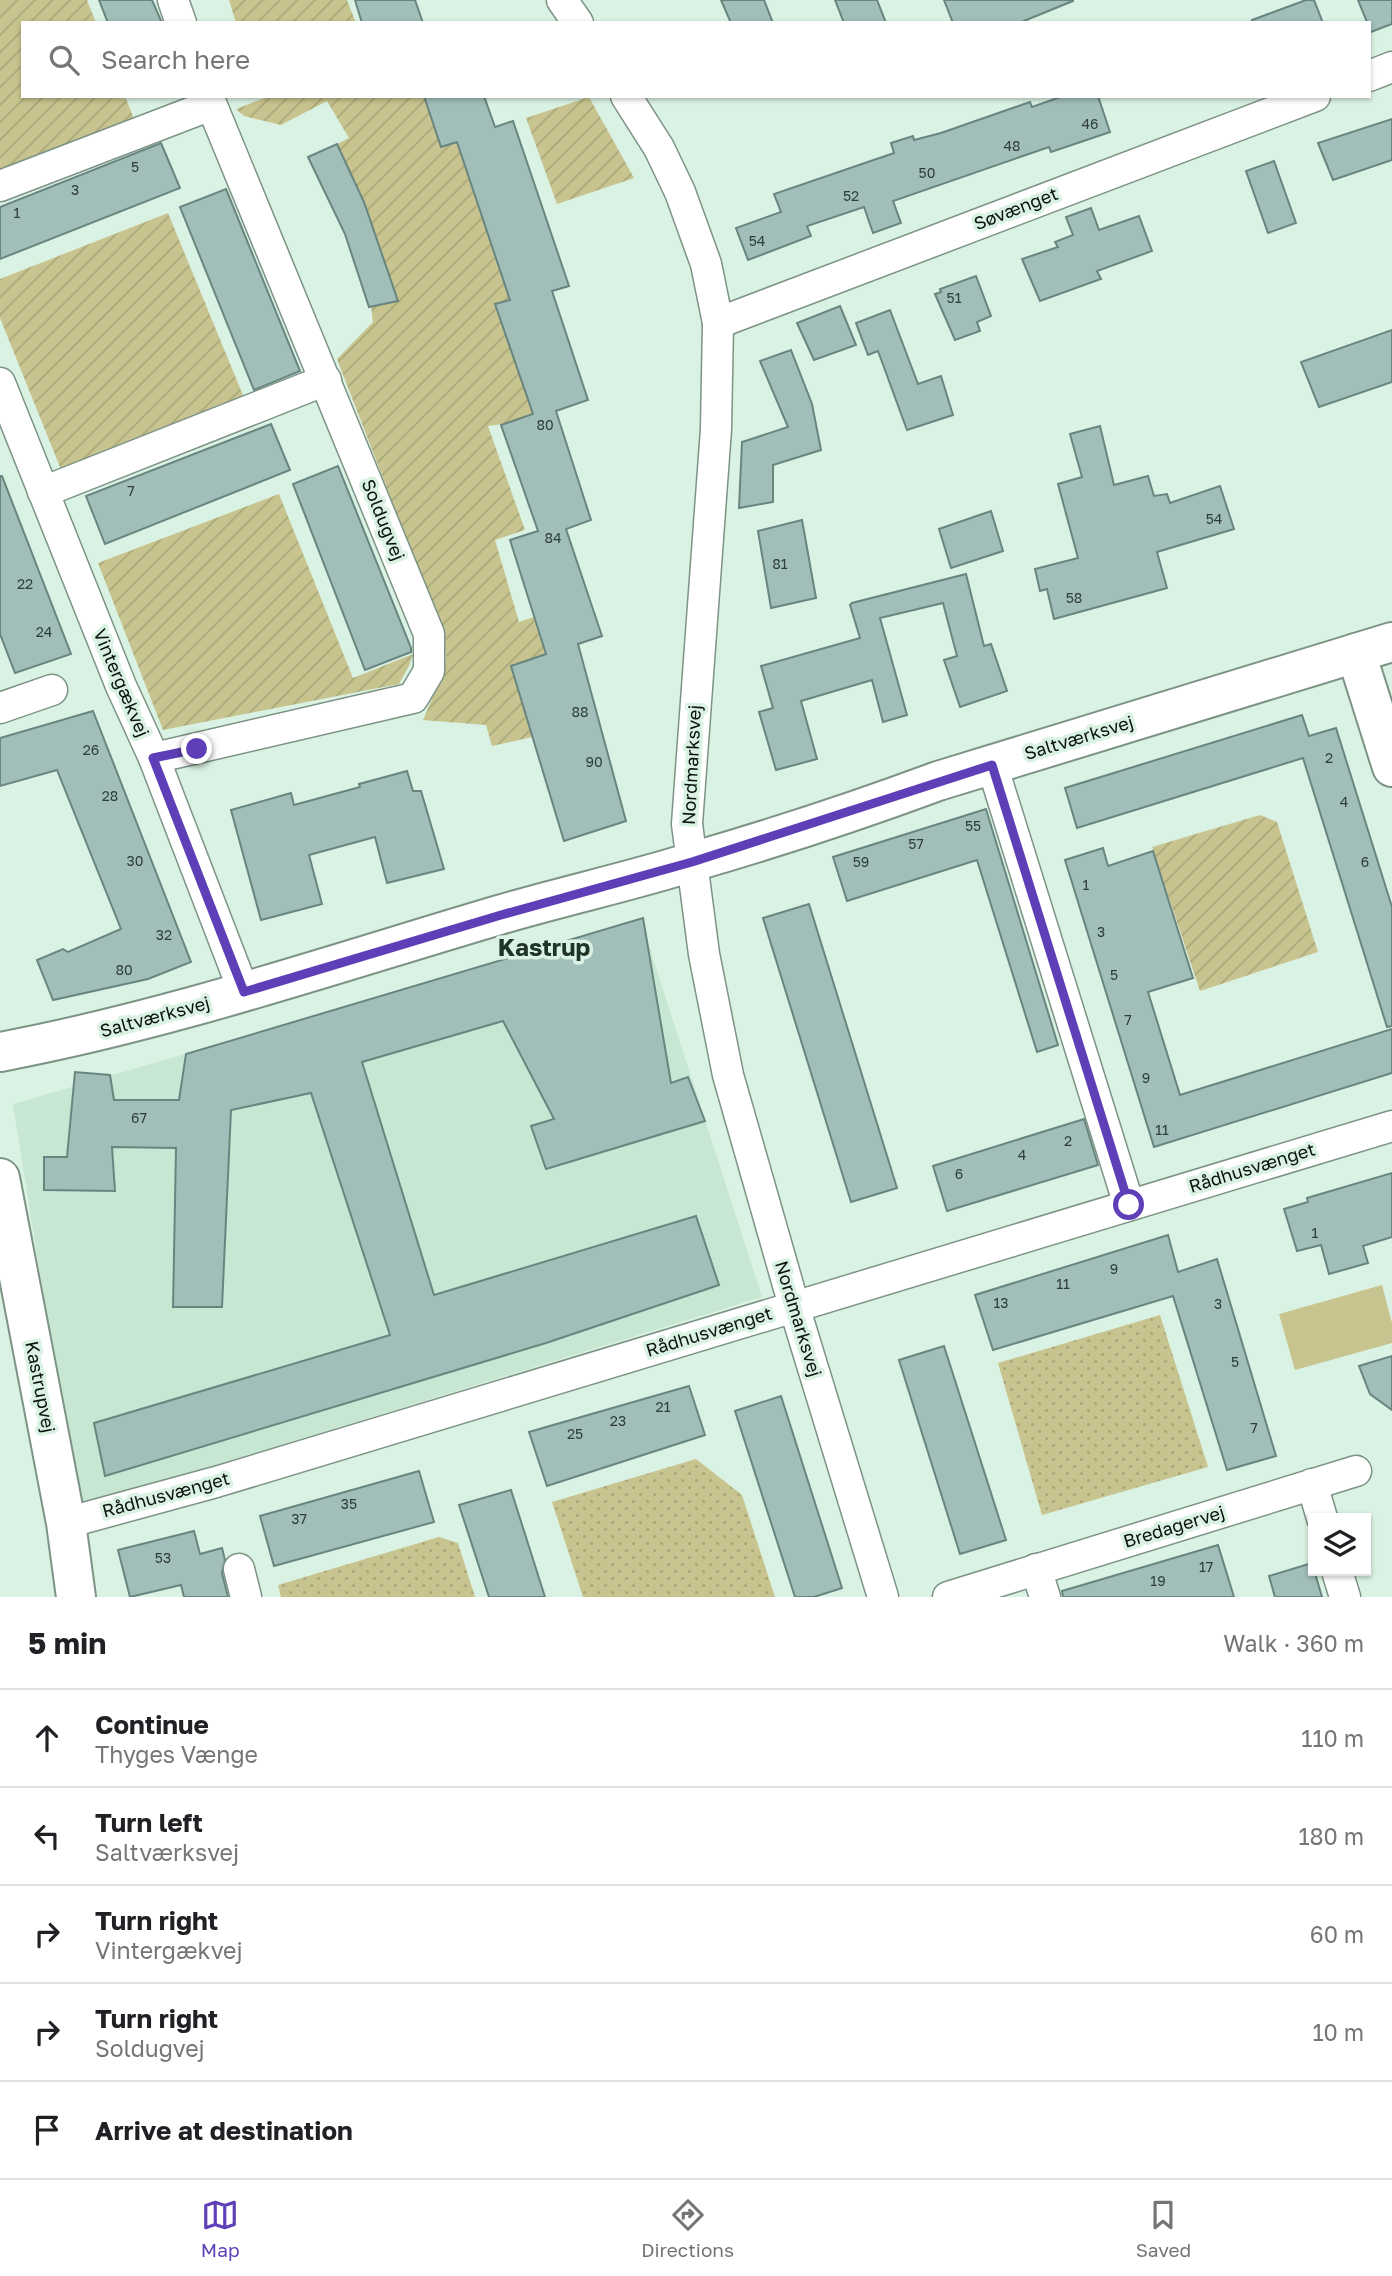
<!DOCTYPE html>
<meta charset="utf-8">
<style>
body{margin:0;font-family:"Golos Text",sans-serif;background:#f6f6f6;color:#202124}
.controls{position:absolute;right:21px;bottom:21px;display:grid;overflow:hidden;border-radius:0px;box-shadow:0 2px 5px #0004}
.controls button{width:63px;height:63px;display:grid;place-items:center;padding:0;border:0;border-bottom:2px solid #e0e0e0;background:#fff;color:#202124;font:35px sans-serif}
.stop{position:absolute;width:21px;height:21px;margin:-16px;border:5px solid #5f3fb7;border-radius:50%;background:#fff}
.stop.end{background:#5f3fb7;border-color:#fff;box-shadow:0 2px 7px #0008}
.list{margin:0;padding:0;list-style:none}
h2{display:flex;justify-content:space-between;align-items:center;height:91px;margin:0;padding:0 28px;font-size:30px}
h2 small{font-size:23px;font-weight:400;color:#757577}
.list li{display:grid;grid-template-columns:46px 1fr auto;gap:21px;align-items:center;box-sizing:border-box;height:98px;padding:0 28px;border-top:2px solid #e0e0e0}
.list b{display:block;font-size:26px;white-space:nowrap}
.list p{margin:0;font-size:23px;white-space:nowrap;color:#757577}
.list em{font-size:23px;font-style:normal;color:#757577}
.icon{flex:none;width:38px;height:38px;fill:none;stroke:currentColor;stroke-width:2;stroke-linecap:round;stroke-linejoin:round}
.map{position:relative;flex:none;width:1392px;height:1597px;overflow:hidden}
.search{position:absolute;background:#fff;box-shadow:0 2px 5px #0004;left:21px;right:21px;top:21px;height:77px;display:flex;align-items:center;gap:18px;box-sizing:border-box;padding:0 24px;border-radius:0px;color:#757577;font-size:26px}
.sheet{height:581px;background:#fff}
nav{display:flex;justify-content:space-around;align-items:center;box-sizing:border-box;height:98px;border-top:2px solid #e0e0e0;background:#fff;font-size:19px;color:#757577}
nav a{display:grid;justify-items:center;gap:4px}
nav .on{color:#5f3fb7}
.map>svg:first-child{display:block}
.built{fill:#c8e7d3}
.grass{fill:#c8c48f}
.park{fill:url(#park-dots)}
.garden{fill:url(#garden-furrows)}
.building{fill:#a1beb9;stroke:#698580;stroke-width:2}
.lines{fill:none;stroke-linecap:round;stroke-linejoin:round}
.street-casing{stroke:#7d9385;stroke-width:33}
.secondary-casing{stroke:#7d9385;stroke-width:42}
.street{stroke:#fff;stroke-width:30}
.secondary{stroke:#fff;stroke-width:38}
.route{stroke:#5f3fb7;stroke-width:9}
.labels{text-anchor:middle;stroke-width:7;stroke-linejoin:round;paint-order:stroke}
.number-label{font-size:14px;fill:#303e39}
.street-label{font-size:18px;fill:#0b130e;stroke:#daf2e3}
.district-label{font-size:24px;font-weight:bold;fill:#203327;stroke:#daf2e3}
</style>
<div class="map">
<svg width="1392" height="1597" viewBox="0 0 1392 1597">
<defs>
<pattern id="park-dots" width="8" height="8" patternUnits="userSpaceOnUse" patternTransform="scale(1.75)"><rect width="8" height="8" fill="#c8c48f"/><path d="M2 2h.1M6 6h.1" fill="none" stroke="#aaa87a" stroke-width="1.8" stroke-linecap="round"/></pattern>
<pattern id="garden-furrows" width="10" height="10" patternUnits="userSpaceOnUse" patternTransform="scale(1.75)"><rect width="10" height="10" fill="#c8c48f"/><path d="M-1 1l2-2M0 10L10 0M9 11l2-2" fill="none" stroke="#aaa87a"/></pattern>
</defs>
<rect width="100%" height="100%" fill="#daf2e3"/>
<!-- built -->
<polygon class="built" points="641,921 762,1297 77,1508 13,1104"/>
<!-- grass -->
<polygon class="grass" points="1382,1285 1392,1323 1392,1343 1295,1370 1279,1314"/>
<!-- park -->
<g class="park">
<polygon points="1160,1315 1208,1467 1042,1515 998,1363"/>
<polygon points="696,1459 742,1495 775,1597 583,1597 552,1502"/>
<polygon points="439,1537 458,1543 475,1597 281,1597 278,1585"/>
</g>
<!-- garden -->
<g class="garden">
<polygon points="0,0 87,0 96,23 23,23 23,96 125,96 134,119 0,173"/>
<polygon points="229,0 347,0 356,23 236,23"/>
<polygon points="270,96 424,96 441,147 457,142 510,300 496,305 533,414 503,424 488,426 525,530 495,540 519,622 534,617 546,654 511,666 532,737 492,746 486,725 423,720 443,673 446,656 442,631 337,359 373,322 371,306 398,301 364,202 337,144 349,138 327,101 281,125 244,116 236,109"/>
<polygon points="589,97 634,178 557,204 526,118"/>
<polygon points="168,213 245,400 62,472 0,318 0,279"/>
<polygon points="279,494 353,678 413,654 409,666 399,684 163,730 98,563"/>
<polygon points="1260,815 1277,822 1318,952 1200,991 1152,847"/>
</g>
<!-- building -->
<g class="building">
<polygon points="99,0 152,0 162,23 108,23"/>
<polygon points="355,0 415,0 423,23 362,23"/>
<polygon points="721,0 764,0 773,23 731,23"/>
<polygon points="835,0 877,0 886,23 844,23"/>
<polygon points="944,0 1073,0 1073,1 1019,23 953,23"/>
<polygon points="1306,0 1314,0 1323,23 1252,23 1252,20"/>
<polygon points="1358,0 1392,0 1392,24 1371,32"/>
<polygon points="424,96 484,96 495,127 513,121 569,286 552,291 588,400 556,411 591,520 566,529 602,636 578,644 626,821 564,841 511,666 546,654 510,540 538,531 501,425 533,414 495,304 510,300 457,142 441,147"/>
<polygon points="1063,96 1098,96 1110,132 1051,152 1049,147 893,201 901,223 873,233 864,207 807,226 811,236 748,260 736,228 781,212 774,194 894,153 891,143 913,136 914,140 941,133 1030,102 1032,107"/>
<polygon points="1392,119 1392,160 1333,180 1318,143"/>
<polygon points="161,143 180,188 0,259 0,207"/>
<polygon points="337,144 364,202 398,301 369,307 345,234 308,157"/>
<polygon points="1274,161 1296,223 1268,233 1246,171"/>
<polygon points="226,189 300,371 254,390 180,207"/>
<polygon points="1091,208 1099,230 1139,216 1152,251 1097,271 1101,279 1040,301 1022,259 1058,247 1055,242 1073,235 1066,217"/>
<polygon points="976,276 991,316 977,322 980,331 955,340 935,294 941,292 940,289"/>
<polygon points="840,306 856,345 814,360 797,323"/>
<polygon points="890,310 918,384 941,376 953,415 907,430 878,351 868,355 856,323"/>
<polygon points="1392,330 1392,382 1319,407 1301,362"/>
<polygon points="791,350 812,404 821,450 773,465 773,502 739,508 742,442 788,427 760,361"/>
<polygon points="271,424 290,470 105,544 86,496"/>
<polygon points="1100,426 1114,485 1148,476 1154,496 1167,494 1170,503 1220,486 1234,529 1157,552 1167,588 1054,619 1047,589 1040,591 1035,569 1078,558 1058,484 1082,477 1070,434"/>
<polygon points="338,466 411,648 411,652 365,670 293,484"/>
<polygon points="0,476 2,476 71,654 15,673 0,634"/>
<polygon points="991,511 1003,551 951,568 939,529"/>
<polygon points="802,520 816,598 771,608 758,531"/>
<polygon points="966,574 984,646 991,644 1007,691 960,707 944,660 957,656 943,603 880,618 907,715 883,722 872,680 801,701 817,759 776,770 759,712 773,708 761,666 860,638 850,605 852,603"/>
<polygon points="93,711 191,962 148,979 53,1000 37,960 63,949 68,952 121,929 57,770 0,786 0,738"/>
<polygon points="1302,715 1309,736 1336,728 1392,907 1392,1026 1387,1027 1303,758 1077,828 1065,788"/>
<polygon points="407,771 413,791 421,791 444,869 387,883 375,837 309,855 322,904 261,920 231,810 291,793 294,805 360,787 359,784"/>
<polygon points="986,809 1058,1045 1037,1052 977,860 847,901 833,857"/>
<polygon points="1103,848 1108,866 1153,851 1193,978 1148,992 1180,1095 1392,1029 1392,1073 1154,1147 1065,860"/>
<polygon points="809,904 897,1188 851,1202 763,918"/>
<polygon points="643,918 671,1083 688,1077 705,1121 546,1169 531,1126 554,1119 503,1021 362,1062 434,1295 696,1216 719,1285 546,1343 105,1476 94,1423 390,1335 311,1093 231,1110 222,1307 173,1307 176,1148 112,1147 115,1191 44,1190 44,1157 67,1157 75,1072 110,1075 114,1100 179,1100 186,1054"/>
<polygon points="1084,1119 1098,1165 947,1211 933,1166"/>
<polygon points="1392,1173 1392,1237 1363,1246 1368,1263 1329,1274 1321,1245 1297,1251 1284,1209 1308,1202 1307,1198"/>
<polygon points="1168,1235 1178,1272 1217,1259 1276,1456 1227,1470 1173,1296 993,1350 975,1295"/>
<polygon points="944,1346 1006,1540 960,1554 899,1360"/>
<polygon points="1392,1356 1392,1410 1370,1394 1359,1366"/>
<polygon points="689,1386 705,1435 547,1486 529,1432"/>
<polygon points="781,1396 842,1588 814,1597 795,1597 735,1411"/>
<polygon points="419,1471 434,1522 274,1566 260,1516"/>
<polygon points="511,1490 545,1597 489,1597 459,1505"/>
<polygon points="194,1531 200,1554 222,1548 225,1560 222,1573 228,1597 184,1597 181,1585 130,1597 118,1550"/>
<polygon points="1218,1545 1234,1597 1063,1597 1062,1591"/>
<polygon points="1312,1563 1322,1597 1275,1597 1269,1576"/>
</g>
<g class="lines">
<!-- street casing -->
<g class="street-casing">
<g id="street">
<polyline points="173,0 181,23"/>
<polyline points="562,0 578,23"/>
<polyline points="1369,76 1392,67"/>
<polyline points="626,96 659,148 680,192 706,264 718,323 716,429 687,824 704,954 728,1075 794,1306 883,1597"/>
<polyline points="0,186 211,105"/>
<polyline points="718,323 1315,96"/>
<polyline points="0,383 121,686 154,758 244,992"/>
<polyline points="43,492 326,380"/>
<polyline points="0,708 52,690"/>
<polyline points="154,758 413,698 429,671 429,634 208,96"/>
<polyline points="992,765 1129,1205"/>
<polyline points="1312,1484 1322,1518"/>
<polyline points="66,1523 216,1482 1392,1126"/>
<polyline points="239,1569 246,1597"/>
<polyline points="1036,1569 1045,1597"/>
<polyline points="1337,1571 1345,1597"/>
<polyline points="948,1597 1356,1471"/>
</g>
</g>
<!-- secondary casing -->
<g class="secondary-casing">
<g id="secondary">
<polyline points="1356,653 1392,767"/>
<path d="M0,1052C170,1020 333,964 499,915C563,896 628,882 692,862C775,838 857,811 938,781L1392,642"/>
<polyline points="0,1178 66,1523 76,1597"/>
</g>
</g>
<!-- street -->
<use href="#street" class="street"/>
<!-- secondary -->
<use href="#secondary" class="secondary"/>
</g>
<g class="lines">
<!-- route -->
<polyline class="route" points="197,749 153,758 244,992 501,915 692,862 992,765 1129,1205"/>
</g>
<g class="labels">
<!-- number labels -->
<g class="number-label">
<text x="1090" y="129">46</text>
<text x="1012" y="151">48</text>
<text x="135" y="172">5</text>
<text x="927" y="178">50</text>
<text x="75" y="195">3</text>
<text x="851" y="201">52</text>
<text x="17" y="218">1</text>
<text x="757" y="246">54</text>
<text x="954" y="303">51</text>
<text x="545" y="430">80</text>
<text x="131" y="496">7</text>
<text x="1214" y="524">54</text>
<text x="553" y="543">84</text>
<text x="780" y="569">81</text>
<text x="25" y="589">22</text>
<text x="1074" y="603">58</text>
<text x="44" y="637">24</text>
<text x="580" y="717">88</text>
<text x="91" y="755">26</text>
<text x="1329" y="763">2</text>
<text x="594" y="767">90</text>
<text x="110" y="801">28</text>
<text x="1344" y="807">4</text>
<text x="973" y="831">55</text>
<text x="916" y="849">57</text>
<text x="135" y="866">30</text>
<text x="861" y="867">59</text>
<text x="1365" y="867">6</text>
<text x="1086" y="890">1</text>
<text x="1101" y="937">3</text>
<text x="164" y="940">32</text>
<text x="124" y="975">80</text>
<text x="1114" y="980">5</text>
<text x="1128" y="1025">7</text>
<text x="1146" y="1083">9</text>
<text x="139" y="1123">67</text>
<text x="1162" y="1135">11</text>
<text x="1068" y="1146">2</text>
<text x="1022" y="1160">4</text>
<text x="959" y="1179">6</text>
<text x="1315" y="1238">1</text>
<text x="1114" y="1274">9</text>
<text x="1063" y="1289">11</text>
<text x="1001" y="1308">13</text>
<text x="1218" y="1309">3</text>
<text x="1235" y="1367">5</text>
<text x="663" y="1412">21</text>
<text x="618" y="1426">23</text>
<text x="1254" y="1433">7</text>
<text x="575" y="1439">25</text>
<text x="349" y="1509">35</text>
<text x="299" y="1524">37</text>
<text x="163" y="1563">53</text>
<text x="1206" y="1572">17</text>
<text x="1158" y="1586">19</text>
</g>
<!-- street labels -->
<g class="street-label">
<text transform="translate(1016 209) rotate(-21)" y="6">Søvænget</text>
<text transform="translate(383 520) rotate(68)" y="6">Soldugvej</text>
<text transform="translate(121 683) rotate(67)" y="6">Vintergækvej</text>
<text transform="translate(1079 738) rotate(-17)" y="6">Saltværksvej</text>
<text transform="translate(692 765) rotate(-87)" y="6">Nordmarksvej</text>
<text transform="translate(155 1017) rotate(-15)" y="6">Saltværksvej</text>
<text transform="translate(1252 1168) rotate(-17)" y="6">Rådhusvænget</text>
<text transform="translate(798 1319) rotate(73)" y="6">Nordmarksvej</text>
<text transform="translate(709 1332) rotate(-17)" y="6">Rådhusvænget</text>
<text transform="translate(40 1387) rotate(79)" y="6">Kastrupvej</text>
<text transform="translate(166 1495) rotate(-15)" y="6">Rådhusvænget</text>
<text transform="translate(1174 1527) rotate(-17)" y="6">Bredagervej</text>
</g>
<!-- district labels -->
<g class="district-label">
<text x="544" y="956">Kastrup</text>
</g>
</g>
</svg>
<div class="controls">
<button><svg class="icon" aria-label="layers" viewBox="0 0 24 24"><path d="M12 4l9 5-9 5-9-5zM3 14l9 5 9-5"/></svg></button>
</div>
<div class="stop" style="left:1129px;top:1205px"></div>
<div class="stop end" style="left:197px;top:749px"></div>
<div class="search"><svg class="icon" aria-label="search" viewBox="0 0 24 24"><circle cx="10" cy="10" r="6"/><path d="M15 15l6 6"/></svg>Search here</div>
</div>
<section class="sheet">
<h2>5 min<small>Walk · 360 m</small></h2>
<ul class="list">
<li><svg class="icon" aria-label="ahead" viewBox="0 0 24 24"><path d="M12 20V5M6 11l6-6 6 6"/></svg><div><b>Continue</b><p>Thyges Vænge</p></div><em>110 m</em></li>
<li><svg class="icon" aria-label="left" viewBox="0 0 24 24"><path d="M17 20v-9H6M10 6l-5 5 5 5"/></svg><div><b>Turn left</b><p>Saltværksvej</p></div><em>180 m</em></li>
<li><svg class="icon" aria-label="right" viewBox="0 0 24 24"><path d="M7 20v-9h11M14 6l5 5-5 5"/></svg><div><b>Turn right</b><p>Vintergækvej</p></div><em>60 m</em></li>
<li><svg class="icon" aria-label="right" viewBox="0 0 24 24"><path d="M7 20v-9h11M14 6l5 5-5 5"/></svg><div><b>Turn right</b><p>Soldugvej</p></div><em>10 m</em></li>
<li><svg class="icon" aria-label="arrive" viewBox="0 0 24 24"><path d="M6 21V4h12l-3 4 3 4H6"/></svg><div><b>Arrive at destination</b></div></li>
</ul>
</section>
<nav>
<a class="on"><svg class="icon" aria-label="map" viewBox="0 0 24 24"><path d="M3 6l6-2 6 2 6-2v14l-6 2-6-2-6 2zM9 4v14M15 6v14"/></svg>Map</a>
<a><svg class="icon" aria-label="directions" viewBox="0 0 24 24"><path d="M12 3l9 9-9 9-9-9zM9 14v-3h6M13 9l2 2-2 2"/></svg>Directions</a>
<a><svg class="icon" aria-label="saved" viewBox="0 0 24 24"><path d="M7 4h10v16l-5-4-5 4z"/></svg>Saved</a>
</nav>
